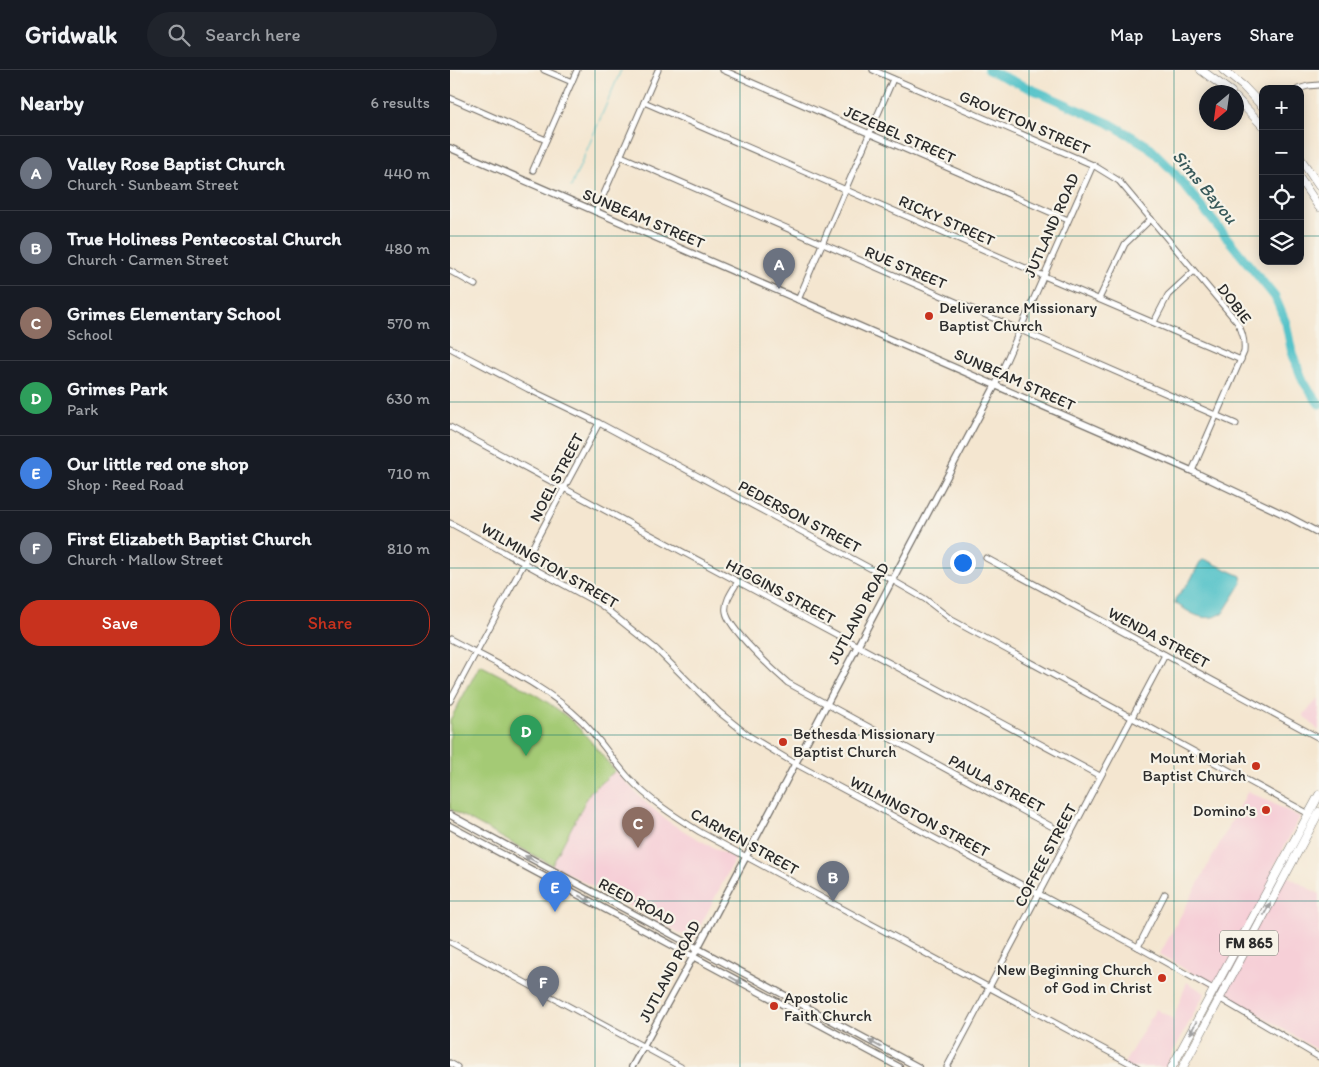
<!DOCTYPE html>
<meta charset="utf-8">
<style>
body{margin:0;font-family:Itim,sans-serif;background:#20242c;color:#f1f3f6}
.controls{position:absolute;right:15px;top:15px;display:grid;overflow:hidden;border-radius:10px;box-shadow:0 2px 12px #0003}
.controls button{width:45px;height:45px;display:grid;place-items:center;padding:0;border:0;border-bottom:1px solid #363941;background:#171b24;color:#f1f3f6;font:25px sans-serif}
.compass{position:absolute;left:749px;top:15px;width:45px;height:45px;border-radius:50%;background:#171b24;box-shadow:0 2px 12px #0003;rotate:209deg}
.you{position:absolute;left:512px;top:492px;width:18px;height:18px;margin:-12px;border:4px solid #fff;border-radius:50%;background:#1a73e8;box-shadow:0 0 0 8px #1a73e833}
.badge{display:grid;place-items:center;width:32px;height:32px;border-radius:50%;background:#c8321e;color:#fff;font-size:16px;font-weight:700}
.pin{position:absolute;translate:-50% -41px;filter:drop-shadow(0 1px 2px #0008)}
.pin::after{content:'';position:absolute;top:26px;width:18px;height:15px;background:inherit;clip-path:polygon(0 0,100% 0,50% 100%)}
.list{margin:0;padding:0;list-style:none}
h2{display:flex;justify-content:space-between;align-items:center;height:65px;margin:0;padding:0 20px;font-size:21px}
h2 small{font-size:16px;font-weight:400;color:#9ea1a6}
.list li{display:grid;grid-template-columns:32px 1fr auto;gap:15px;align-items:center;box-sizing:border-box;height:75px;padding:0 20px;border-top:1px solid #363941}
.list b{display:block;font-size:19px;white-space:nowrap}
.list p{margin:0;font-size:16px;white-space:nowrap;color:#9ea1a6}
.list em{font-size:16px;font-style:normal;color:#9ea1a6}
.actions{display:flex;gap:10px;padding:15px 20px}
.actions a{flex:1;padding:11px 0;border:1px solid #c8321e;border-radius:20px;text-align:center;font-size:18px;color:#c8321e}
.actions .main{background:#c8321e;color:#fff}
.icon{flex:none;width:28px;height:28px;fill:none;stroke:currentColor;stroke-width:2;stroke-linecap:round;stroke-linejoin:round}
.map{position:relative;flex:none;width:869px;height:997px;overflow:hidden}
header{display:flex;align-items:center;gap:30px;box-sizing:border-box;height:70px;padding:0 25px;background:#171b24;border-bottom:1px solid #363941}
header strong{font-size:24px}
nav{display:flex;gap:28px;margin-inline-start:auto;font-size:18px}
.search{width:350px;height:45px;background:#20242c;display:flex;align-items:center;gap:12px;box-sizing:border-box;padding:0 18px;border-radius:28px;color:#9ea1a6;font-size:19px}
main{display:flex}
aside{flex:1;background:#171b24}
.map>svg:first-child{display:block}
.built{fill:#f6cfd7}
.green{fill:#a4ca74;stroke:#687a50}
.water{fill:#55c3c9;stroke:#40777a}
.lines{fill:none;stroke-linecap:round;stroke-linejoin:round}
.stream{stroke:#55c3c9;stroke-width:1}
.river{stroke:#55c3c9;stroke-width:9}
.minor-casing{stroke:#716c65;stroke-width:7}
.tertiary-casing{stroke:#716c65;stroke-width:8}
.primary-casing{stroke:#716c65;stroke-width:9}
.minor{stroke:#fff;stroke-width:5}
.tertiary{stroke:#fff;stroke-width:5.5}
.primary{stroke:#fff;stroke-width:8}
.oneway{fill:#a0a0a0}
.grid{fill:none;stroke:#0f766e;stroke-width:1;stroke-opacity:0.55}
.poi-dot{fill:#c8321e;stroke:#f7f3e8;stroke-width:2}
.labels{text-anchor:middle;stroke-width:4.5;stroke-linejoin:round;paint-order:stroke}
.shield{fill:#f7f3e8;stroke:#686764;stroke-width:1}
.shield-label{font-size:15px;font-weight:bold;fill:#2b2b2b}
.street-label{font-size:16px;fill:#2b2b2b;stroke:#f7f3e8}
.poi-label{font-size:16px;fill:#2b2b2b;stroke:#f7f3e8;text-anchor:start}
.water-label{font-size:18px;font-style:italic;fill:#38595a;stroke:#f7f3e8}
</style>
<header>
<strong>Gridwalk</strong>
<div class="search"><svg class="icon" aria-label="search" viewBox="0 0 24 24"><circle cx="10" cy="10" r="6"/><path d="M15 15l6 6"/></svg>Search here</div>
<nav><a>Map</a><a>Layers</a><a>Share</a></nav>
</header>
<main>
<aside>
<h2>Nearby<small>6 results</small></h2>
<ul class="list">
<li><span class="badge" style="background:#6b7280">A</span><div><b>Valley Rose Baptist Church</b><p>Church · Sunbeam Street</p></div><em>440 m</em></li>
<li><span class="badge" style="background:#6b7280">B</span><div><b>True Holiness Pentecostal Church</b><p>Church · Carmen Street</p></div><em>480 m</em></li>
<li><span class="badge" style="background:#8d6e63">C</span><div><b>Grimes Elementary School</b><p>School</p></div><em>570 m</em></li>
<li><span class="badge" style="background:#2e9e5b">D</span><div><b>Grimes Park</b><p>Park</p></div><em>630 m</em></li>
<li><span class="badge" style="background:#3f7fe0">E</span><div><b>Our little red one shop</b><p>Shop · Reed Road</p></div><em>710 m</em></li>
<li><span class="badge" style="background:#6b7280">F</span><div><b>First Elizabeth Baptist Church</b><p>Church · Mallow Street</p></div><em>810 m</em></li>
</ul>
<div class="actions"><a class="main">Save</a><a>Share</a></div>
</aside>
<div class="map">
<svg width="869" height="997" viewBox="0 0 869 997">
<rect width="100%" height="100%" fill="#f7f3e8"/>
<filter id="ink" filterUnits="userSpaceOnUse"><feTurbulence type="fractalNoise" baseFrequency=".02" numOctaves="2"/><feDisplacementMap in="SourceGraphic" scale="10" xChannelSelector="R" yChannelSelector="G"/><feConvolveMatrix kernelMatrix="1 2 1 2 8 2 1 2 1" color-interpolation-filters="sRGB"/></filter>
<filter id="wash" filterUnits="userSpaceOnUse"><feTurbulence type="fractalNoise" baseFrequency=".0096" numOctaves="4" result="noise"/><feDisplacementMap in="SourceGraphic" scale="20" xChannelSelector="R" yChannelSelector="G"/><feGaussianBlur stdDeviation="1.12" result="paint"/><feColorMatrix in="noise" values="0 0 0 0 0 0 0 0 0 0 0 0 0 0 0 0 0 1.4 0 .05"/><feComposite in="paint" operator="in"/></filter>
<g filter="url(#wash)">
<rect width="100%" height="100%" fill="#f4e6d0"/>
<!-- built -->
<g class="built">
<polygon points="869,628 869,661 853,645"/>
<polygon points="165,701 194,731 216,750 244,767 285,789 243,870 102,795 140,722"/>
<polygon points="798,721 850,747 825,795 839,807 869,824 869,981 710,884"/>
<polygon points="737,912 755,923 715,997 672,997 706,939 723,949"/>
</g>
<!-- green -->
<path class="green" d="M30,595C61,611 95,627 122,651C138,666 151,685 165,701L140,722L102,795L0,739V650Z"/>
<!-- water -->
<path class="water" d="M753,490H756L791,506L792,513L773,543C754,554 741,543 725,533V529L740,511L750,492Z"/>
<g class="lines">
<!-- stream -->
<polyline class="stream" points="121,117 171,0"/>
<!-- river -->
<polyline class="river" points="538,0 659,53 698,76 721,99 825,227 836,253 842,283 853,311 869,334"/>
</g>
</g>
<g filter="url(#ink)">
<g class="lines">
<!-- minor casing -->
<g class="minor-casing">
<g id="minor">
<polyline points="94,0 122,12"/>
<polyline points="273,0 618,150"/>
<path d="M423,0L643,95L669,111L787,252C793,262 795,270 794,282L742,401"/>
<polyline points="848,19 858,16 869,15"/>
<polyline points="0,28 96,70"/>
<polyline points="194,32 594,206 791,290"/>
<polyline points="171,86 786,354"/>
<polyline points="83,100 127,0"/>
<polyline points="146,142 208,0"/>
<polyline points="0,201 25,215"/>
<polyline points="649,229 675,174 701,149"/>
<polyline points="348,230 443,9"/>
<polyline points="704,252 718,225 744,201"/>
<polyline points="0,278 78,319 149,353 442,510 475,529 502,550 861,745"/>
<polyline points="545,316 643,95"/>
<polyline points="0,357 650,706"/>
<polyline points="0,453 151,535 206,579 269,642 299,666 344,693 688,877 765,920"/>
<polyline points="536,488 869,668"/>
<path d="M287,513C282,521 274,532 276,542C278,558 324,601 338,613L619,766"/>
<path d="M0,569C45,593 95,615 132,651C149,668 162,689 178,707C199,730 224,746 250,762L687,997"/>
<polyline points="0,631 149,353"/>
<polyline points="0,872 231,997"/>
<polyline points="688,877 715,824"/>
<polyline points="769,928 869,987"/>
<polyline points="0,993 7,997"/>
<polyline points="497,997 715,585"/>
</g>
</g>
<!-- tertiary casing -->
<g class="tertiary-casing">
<g id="tertiary">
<polyline points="0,78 742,401 833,444 869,463"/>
<polyline points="0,745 468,997"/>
<polyline points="0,756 449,997"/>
<polyline points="182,997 243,887 545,316"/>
</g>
</g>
<!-- primary casing -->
<g class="primary-casing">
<g id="primary">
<polyline points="751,0 781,22"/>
<polyline points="773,0 793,16 813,37"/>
<polyline points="786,28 813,56"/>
<polyline points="850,88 869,116"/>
<polyline points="850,109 869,137"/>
<polyline points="722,997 869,725"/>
<polyline points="733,997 869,742"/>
</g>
</g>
<!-- minor -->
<use href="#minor" class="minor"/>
<!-- tertiary -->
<use href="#tertiary" class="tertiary"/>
<!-- primary -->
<use href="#primary" class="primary"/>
</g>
<!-- one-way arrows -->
<defs><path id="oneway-solid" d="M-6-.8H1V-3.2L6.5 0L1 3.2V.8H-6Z" transform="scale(1.25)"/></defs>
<g class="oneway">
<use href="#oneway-solid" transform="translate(81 789) rotate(-152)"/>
<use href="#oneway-solid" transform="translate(135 829) rotate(28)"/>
<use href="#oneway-solid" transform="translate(817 839) rotate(-62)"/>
<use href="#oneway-solid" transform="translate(286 910) rotate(28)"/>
<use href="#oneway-solid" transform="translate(743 958) rotate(118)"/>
<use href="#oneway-solid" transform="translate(425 974) rotate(-151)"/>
</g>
</g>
<!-- grid -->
<path class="grid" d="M145,0V997M290,0V997M435,0V997M579,0V997M724,0V997M0,166H813M850,166H869M0,332H869M0,498H869M0,665H869M0,831H869"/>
<!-- markers -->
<g class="poi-dot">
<circle cx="479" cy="246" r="5"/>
<circle cx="333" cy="672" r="5"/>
<circle cx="806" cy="696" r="5"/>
<circle cx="816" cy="740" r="5"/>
<circle cx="712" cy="908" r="5"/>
<circle cx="324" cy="936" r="5"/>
</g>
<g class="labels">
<!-- shield labels -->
<rect class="shield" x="770" y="860.5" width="58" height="25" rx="4"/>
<g class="shield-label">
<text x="799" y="878">FM 865</text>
</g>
<!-- street labels -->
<g class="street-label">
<text transform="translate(575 52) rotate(23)" y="6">GROVETON STREET</text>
<text transform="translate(450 64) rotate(24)" y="6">JEZEBEL STREET</text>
<text transform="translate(194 148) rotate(23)" y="6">SUNBEAM STREET</text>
<text transform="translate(497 150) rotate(24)" y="6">RICKY STREET</text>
<text transform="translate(601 155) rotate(-66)" y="6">JUTLAND ROAD</text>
<text transform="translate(456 197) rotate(23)" y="6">RUE STREET</text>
<text transform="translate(785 233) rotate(53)" y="6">DOBIE</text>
<text transform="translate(565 309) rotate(24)" y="6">SUNBEAM STREET</text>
<text transform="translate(106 407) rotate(-62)" y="6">NOEL STREET</text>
<text transform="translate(350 446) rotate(28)" y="6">PEDERSON STREET</text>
<text transform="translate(100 495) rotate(30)" y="6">WILMINGTON STREET</text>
<text transform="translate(331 521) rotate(28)" y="6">HIGGINS STREET</text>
<text transform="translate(408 543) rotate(-62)" y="6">JUTLAND ROAD</text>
<text transform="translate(709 567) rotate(28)" y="6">WENDA STREET</text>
<text transform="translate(547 713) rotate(28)" y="6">PAULA STREET</text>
<text transform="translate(470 746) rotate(28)" y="6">WILMINGTON STREET</text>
<text transform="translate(295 771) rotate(29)" y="6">CARMEN STREET</text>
<text transform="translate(595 785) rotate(-62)" y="6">COFFEE STREET</text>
<text transform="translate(187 831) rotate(28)" y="6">REED ROAD</text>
<text transform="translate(219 901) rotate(-62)" y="6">JUTLAND ROAD</text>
</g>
<!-- poi labels -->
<g class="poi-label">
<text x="489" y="243">Deliverance Missionary<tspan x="489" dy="18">Baptist Church</tspan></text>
<text x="343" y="669">Bethesda Missionary<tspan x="343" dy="18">Baptist Church</tspan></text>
<text x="796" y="693" text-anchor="end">Mount Moriah<tspan x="796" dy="18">Baptist Church</tspan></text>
<text x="806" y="746" text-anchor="end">Domino's</text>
<text x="702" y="905" text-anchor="end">New Beginning Church<tspan x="702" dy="18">of God in Christ</tspan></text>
<text x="334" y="933">Apostolic<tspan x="334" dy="18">Faith Church</tspan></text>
</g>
<!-- water labels -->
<g class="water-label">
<text transform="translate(755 117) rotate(50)" y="6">Sims Bayou</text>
</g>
</g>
</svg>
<div class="controls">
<button>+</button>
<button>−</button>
<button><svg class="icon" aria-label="locate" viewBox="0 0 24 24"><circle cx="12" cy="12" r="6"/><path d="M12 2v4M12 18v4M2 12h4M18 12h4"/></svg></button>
<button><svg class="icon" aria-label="layers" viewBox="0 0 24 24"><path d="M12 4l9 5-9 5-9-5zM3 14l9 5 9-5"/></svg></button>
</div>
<svg class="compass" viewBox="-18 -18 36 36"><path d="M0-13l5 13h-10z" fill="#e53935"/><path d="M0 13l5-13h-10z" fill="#9ea1a6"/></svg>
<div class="you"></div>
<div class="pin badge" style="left:329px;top:219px;background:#6b7280">A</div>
<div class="pin badge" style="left:383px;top:832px;background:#6b7280">B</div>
<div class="pin badge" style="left:188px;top:778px;background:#8d6e63">C</div>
<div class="pin badge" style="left:76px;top:686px;background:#2e9e5b">D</div>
<div class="pin badge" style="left:105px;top:842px;background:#3f7fe0">E</div>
<div class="pin badge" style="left:93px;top:937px;background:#6b7280">F</div>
</div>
</main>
